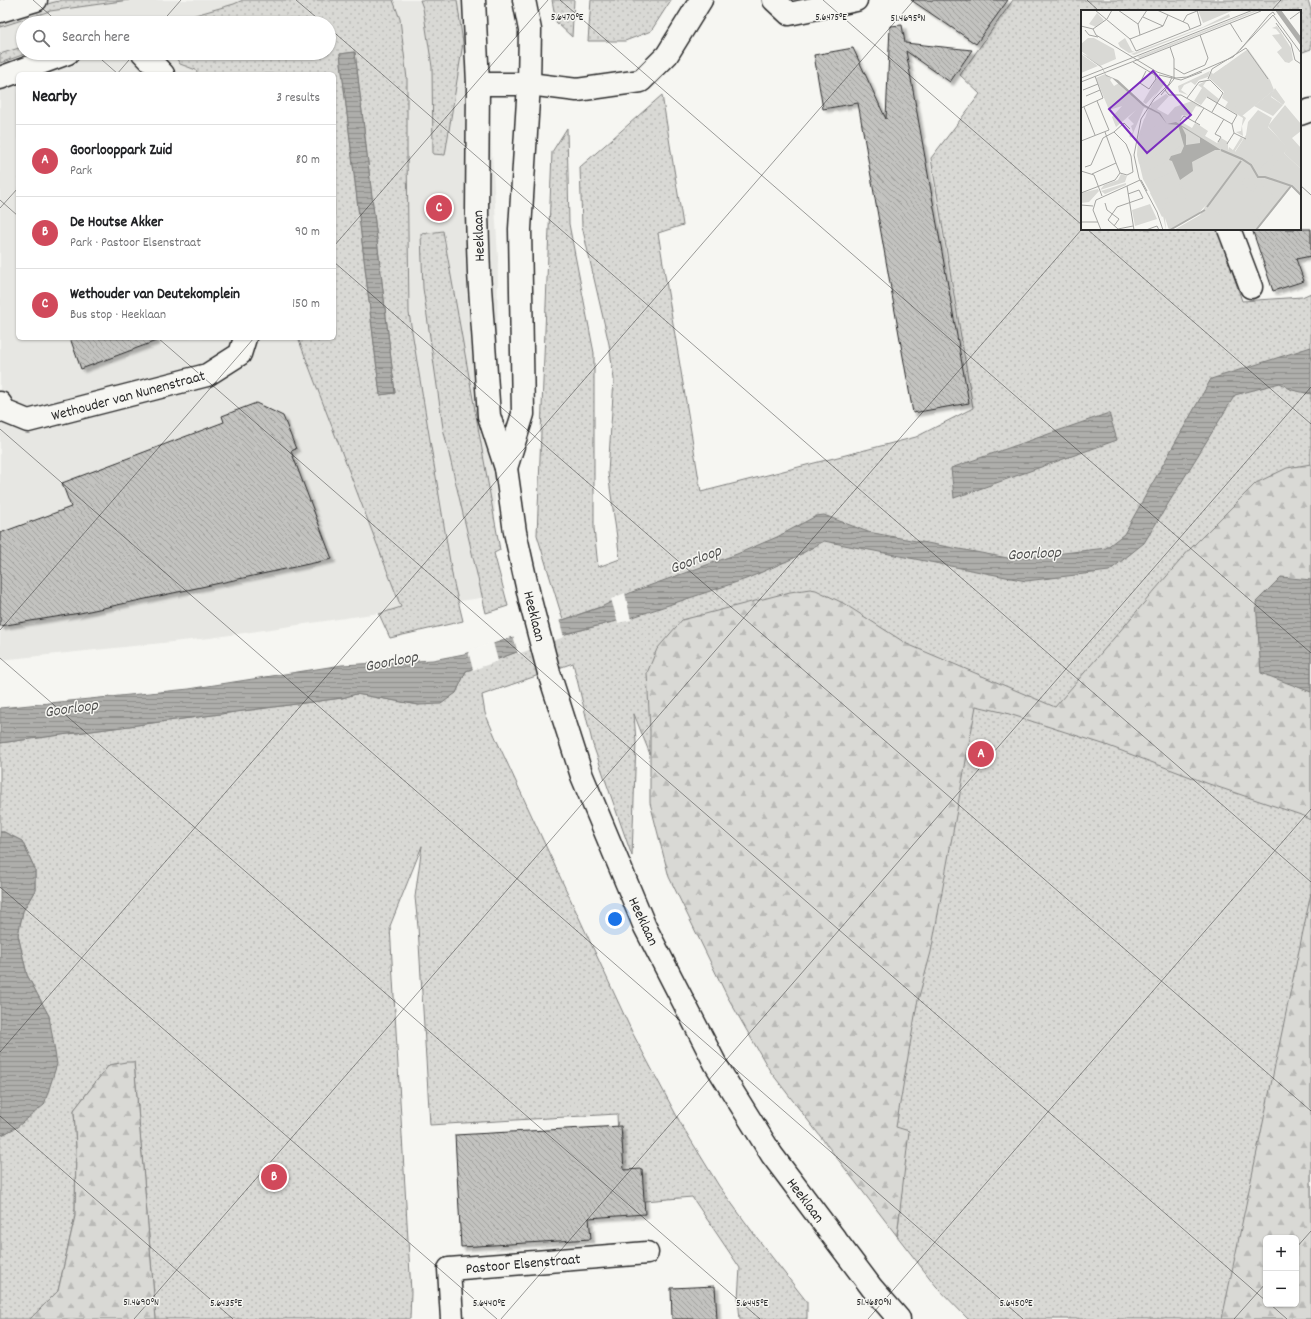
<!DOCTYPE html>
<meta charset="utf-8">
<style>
body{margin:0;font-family:Dekko,sans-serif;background:#f6f6f6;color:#202124}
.controls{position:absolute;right:12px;bottom:12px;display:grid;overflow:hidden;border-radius:6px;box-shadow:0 1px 3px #0004}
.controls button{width:36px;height:36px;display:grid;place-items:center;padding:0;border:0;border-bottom:1px solid #e0e0e0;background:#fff;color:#202124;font:20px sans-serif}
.you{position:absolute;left:615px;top:919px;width:14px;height:14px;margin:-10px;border:3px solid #fff;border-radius:50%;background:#1a73e8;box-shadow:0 0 0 6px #1a73e833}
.badge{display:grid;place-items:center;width:26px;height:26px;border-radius:50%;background:#d1495b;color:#fff;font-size:13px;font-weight:700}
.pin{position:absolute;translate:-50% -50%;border:2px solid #fff;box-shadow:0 1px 4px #0006}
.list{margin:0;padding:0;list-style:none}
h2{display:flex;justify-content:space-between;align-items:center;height:52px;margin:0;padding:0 16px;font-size:17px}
h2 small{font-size:13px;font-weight:400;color:#757577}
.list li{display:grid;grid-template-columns:26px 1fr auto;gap:12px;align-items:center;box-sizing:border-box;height:72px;padding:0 16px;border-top:1px solid #e0e0e0}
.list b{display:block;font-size:15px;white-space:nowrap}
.list p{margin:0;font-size:13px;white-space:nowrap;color:#757577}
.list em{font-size:13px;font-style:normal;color:#757577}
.icon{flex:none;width:22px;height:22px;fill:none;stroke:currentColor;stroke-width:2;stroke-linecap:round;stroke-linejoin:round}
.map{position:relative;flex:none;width:1311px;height:1319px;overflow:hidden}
.search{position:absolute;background:#fff;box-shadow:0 1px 3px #0004;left:16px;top:16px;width:320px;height:44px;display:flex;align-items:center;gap:10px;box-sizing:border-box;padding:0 14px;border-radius:22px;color:#757577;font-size:15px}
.panel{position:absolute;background:#fff;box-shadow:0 1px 3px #0004;left:16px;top:72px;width:320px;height:268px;border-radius:6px}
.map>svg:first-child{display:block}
.built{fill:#e7e7e3;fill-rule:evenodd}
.green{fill:url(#green-dots);stroke:#828280;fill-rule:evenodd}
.forest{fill:url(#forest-firs);stroke:#828280;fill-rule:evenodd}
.water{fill:url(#water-rules);stroke:#7a7a78}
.pier{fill:#f6f6f2}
.building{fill:url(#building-back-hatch);stroke:#2b2b2b;filter:url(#shadow)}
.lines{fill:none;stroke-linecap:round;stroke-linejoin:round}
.street-casing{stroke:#2b2b2b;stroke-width:25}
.secondary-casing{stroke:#2b2b2b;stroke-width:25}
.street{stroke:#f6f6f2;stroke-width:22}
.secondary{stroke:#f6f6f2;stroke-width:22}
.ticks{fill:none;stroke:#2b2b2b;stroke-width:1;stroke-opacity:0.45}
.labels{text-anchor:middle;stroke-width:3;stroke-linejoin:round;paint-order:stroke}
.street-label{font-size:15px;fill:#2b2b2b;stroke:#f6f6f2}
.water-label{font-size:16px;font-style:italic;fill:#525251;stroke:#f6f6f2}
.inset-river{fill:none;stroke:#aeaeab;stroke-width:2}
.inset-road{fill:none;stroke:#a5a5a2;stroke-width:1}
.view{fill:#7b2cbf;fill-opacity:0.15;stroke:#7b2cbf;stroke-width:2}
.inset-edge{fill:none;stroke:#2b2b2b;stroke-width:2}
.ticks-label{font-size:10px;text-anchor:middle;fill:#2b2b2b;stroke:#f6f6f2;stroke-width:3;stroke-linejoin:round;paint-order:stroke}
</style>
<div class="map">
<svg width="1311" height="1319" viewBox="0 0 1311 1319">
<defs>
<pattern id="green-dots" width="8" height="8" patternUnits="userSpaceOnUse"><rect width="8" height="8" fill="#d9d9d5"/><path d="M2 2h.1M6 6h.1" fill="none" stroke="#babab7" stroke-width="1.8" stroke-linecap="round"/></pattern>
<pattern id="forest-firs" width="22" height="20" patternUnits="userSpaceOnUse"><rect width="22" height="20" fill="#d9d9d5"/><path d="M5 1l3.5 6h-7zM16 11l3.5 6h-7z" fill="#babab7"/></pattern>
<pattern id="water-rules" width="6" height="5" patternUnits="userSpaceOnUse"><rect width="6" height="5" fill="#aeaeab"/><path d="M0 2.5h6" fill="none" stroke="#8e8e8b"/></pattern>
<pattern id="building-back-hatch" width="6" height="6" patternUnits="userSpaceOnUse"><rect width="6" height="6" fill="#c3c3c0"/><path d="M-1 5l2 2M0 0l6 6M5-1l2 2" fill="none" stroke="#9f9f9c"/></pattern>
<filter id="shadow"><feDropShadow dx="3.5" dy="3.5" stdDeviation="1" flood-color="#0004"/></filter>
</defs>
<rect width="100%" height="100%" fill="#f6f6f2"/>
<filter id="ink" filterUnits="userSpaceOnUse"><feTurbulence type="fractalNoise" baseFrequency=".025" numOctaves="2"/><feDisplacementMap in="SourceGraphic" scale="8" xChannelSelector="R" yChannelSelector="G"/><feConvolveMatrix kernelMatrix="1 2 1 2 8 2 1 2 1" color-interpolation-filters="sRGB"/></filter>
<g filter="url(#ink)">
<!-- built -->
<path class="built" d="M0,0H483L498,257L494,596L210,638L0,660ZM23,23H329V53H23ZM18,74H334V338H18Z"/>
<!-- green -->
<g class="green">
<polygon points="63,0 129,0 50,11 0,27 0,19 51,3"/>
<path d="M243,0H393L400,19L407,79V150L409,313L453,580L463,621L390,638L379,614L401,607L298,338H334V74H198L196,70L180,64L173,53H329V23H167L234,4ZM355,52L395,393L380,395L340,54Z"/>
<polygon points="420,0 457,0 463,43 445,155 433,154 432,67 423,8"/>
<polygon points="552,0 574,0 572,37 556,22"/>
<polygon points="591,0 671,0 651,31 625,41 588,41"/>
<path d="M1013,0H1308L1311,10V49L1300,53V11H1082V229H1218L1242,301L1302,297L1311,293V1319H968L936,1286L897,1236L900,1211L677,822L634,714L636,742L632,856L593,745L573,663L482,695L485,713L497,741L633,1034L681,1124L719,1186L754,1234L807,1302V1319H740L738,1299L740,1268L692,1197L621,1203L617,1114L430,1125L418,927L415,897L422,846L390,926L411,1292L410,1319H156L134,1062L109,1065L74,1110L76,1147L75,1216L58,1291L30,1319H0V1136L17,1127L49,1016L27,975L18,935L23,911L35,890V869L22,841L4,832H0V743L342,698L356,694L419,705L456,693L466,671L565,634L605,624L600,607L563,620L537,535L552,152L567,128L569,224L594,353V528L598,567L620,559L608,473L614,379L609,344L582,226L580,167L662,95L683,225L658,233L701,492L916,437L973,408L931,158L980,94L960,75ZM1266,1238H1296V1304H1266Z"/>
<polygon points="22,47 23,53 25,54 0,63 0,54"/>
<polygon points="443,231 500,550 494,553 508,606 486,613 443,428 423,288 421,234"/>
</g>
<!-- forest -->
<g class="forest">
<polygon points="1311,464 1311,820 1304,816 1209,784 1106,745 1006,713 976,706 931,952 917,1004 896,1127 909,1131 897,1236 770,1071 727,996 669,877 650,803 650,730 647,673 657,649 682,620 790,592 810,589 816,590 843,603 907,644 1055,707 1190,549 1256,483 1287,468"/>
<path d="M1311,893V1319H1222ZM1266,1238H1296V1304H1266Z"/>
<polygon points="126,1062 134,1062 156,1319 30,1319 58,1291 75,1216 76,1147 74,1110 109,1065"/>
</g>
<!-- water -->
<g class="water">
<polygon points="355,52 395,393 380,395 340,54"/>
<polygon points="1311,347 1311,394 1292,390 1280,383 1235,395 1144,543 1109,571 1026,581 824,541 794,558 746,579 633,617 565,634 466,671 456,693 441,704 419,705 356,694 342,698 0,743 0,708 189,689 342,665 433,660 464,654 601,607 632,592 737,554 777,537 816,516 824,515 868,532 1013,559 1106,548 1124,534 1211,379"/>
<polygon points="1109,413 1117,440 954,498 951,468"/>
<polygon points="1281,577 1311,580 1311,692 1261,673 1256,602"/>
<polygon points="0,832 4,832 22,841 35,869 35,890 23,911 18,935 27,975 49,1016 57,1064 44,1105 17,1127 0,1136"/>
</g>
<!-- pier -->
<g class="pier">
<polygon points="625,593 631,620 618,623 611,599"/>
<polygon points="559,619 564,637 518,654 513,635"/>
<polygon points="493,642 498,661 473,670 468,651"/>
</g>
<!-- building -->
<g class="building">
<polygon points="911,0 1008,0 976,44"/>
<polygon points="902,25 905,43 972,50 950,82 906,51 969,403 913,413 858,103 823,109 814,55 853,48 886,119 890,26"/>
<polygon points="1252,229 1311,229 1311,256 1296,259 1304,281 1273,291"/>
<polygon points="70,338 156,338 156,341 81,369"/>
<polygon points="256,403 283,416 296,449 291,451 332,559 80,613 0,626 0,533 71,507 62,483 224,422 222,416"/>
<polygon points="621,1126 624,1170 642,1169 645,1214 589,1218 591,1239 461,1247 455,1135"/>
<polygon points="715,1286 717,1319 672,1319 671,1288"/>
</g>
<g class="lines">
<!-- street casing -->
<g class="street-casing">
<g id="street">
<polyline points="774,0 789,14 856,0"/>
<polyline points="143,53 163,74"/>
<polyline points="0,78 68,53"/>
<polyline points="478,84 529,84 577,90 641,81 667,55 701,0"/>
<polyline points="1300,114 1311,110"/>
<polyline points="1229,229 1251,287"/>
<polyline points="0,403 6,412 28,421 207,375 240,354 245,338"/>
<polyline points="452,1319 449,1269 647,1253"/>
</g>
</g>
<!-- secondary casing -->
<g class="secondary-casing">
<g id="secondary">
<polyline points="474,0 478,84 477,214 479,273 489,416 506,468 515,532 530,600 549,673 582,776 645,927 716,1065 772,1155 872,1288 899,1319"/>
<polyline points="0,11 36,0"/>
<polyline points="506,468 523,414 520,229 529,84 530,30 524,0"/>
</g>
</g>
<!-- street -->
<use href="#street" class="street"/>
<!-- secondary -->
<use href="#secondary" class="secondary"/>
</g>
</g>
<!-- ticks -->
<path class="ticks" d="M33,0L59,23M296,0L323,23M560,0L1311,653M823,0L1082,225M1087,0L1099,11M1271,11L1281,0M161,23L181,0M329,28L1311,882M94,53L118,74M117,74L135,53M1300,185L1311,195M0,200L18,216M0,208L18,188M1087,229L1311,424M334,246L548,0M334,262L1311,1111M158,338L1266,1301M0,429L1023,1319M0,630L254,338M0,658L760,1319M0,887L497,1319M0,1052L914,0M0,1116L233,1319M1296,1248L1311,1231M1270,1304L1287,1319M134,1319L1082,229M501,1319L1311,387M868,1319L1311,809M1234,1319L1266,1283"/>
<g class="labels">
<!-- street labels -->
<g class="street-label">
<text transform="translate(478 236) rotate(-92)" y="5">Heeklaan</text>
<text transform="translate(128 395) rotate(-15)" y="5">Wethouder van Nunenstraat</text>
<text transform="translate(535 616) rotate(76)" y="5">Heeklaan</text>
<text transform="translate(644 921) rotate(65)" y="5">Heeklaan</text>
<text transform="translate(806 1200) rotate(53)" y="5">Heeklaan</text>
<text transform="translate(523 1263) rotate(-5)" y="5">Pastoor Elsenstraat</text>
</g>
<!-- water labels -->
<g class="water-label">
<text transform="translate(1034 552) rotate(-3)" y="6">Goorloop</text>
<text transform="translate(695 558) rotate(-21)" y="6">Goorloop</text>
<text transform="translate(391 660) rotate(-11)" y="6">Goorloop</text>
<text transform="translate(71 707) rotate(-8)" y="6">Goorloop</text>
</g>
</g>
<!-- overview -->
<g transform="translate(1081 10)">
<rect width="220" height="220" fill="#f6f6f2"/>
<path d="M117,0H153L122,13ZM175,0H179L59,48L56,47ZM16,3L23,10L15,17L8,14ZM148,4L149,7L53,45L50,44L122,17ZM196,16L210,38L212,50L208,53L204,52L196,42L201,38L191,25L199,24L195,19L191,18ZM7,28H13L33,39L35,49L19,56L0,43L7,46L0,41V34ZM44,28L51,41L54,42L48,43L39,37L37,33ZM0,44L17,56L0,63ZM129,61L127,67L118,70L114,75L110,72L103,75L100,80L107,85L98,82L97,76ZM24,64L31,68L29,70L33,76L38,73L69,99L70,94L85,84L88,86L76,99L87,105L94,97L111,91L122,98L115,96L109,106L101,105L99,111L111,118L114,113L118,115L127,121L124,126L136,133L140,128L147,132V140L154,142L165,125L167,112L177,100L191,108L187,117L207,138L203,143L220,159V185L210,176L176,220H93L119,205L125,195L116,205L88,220L84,208L85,220L82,206L62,169L56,144L57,129L67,99L63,98L50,128L48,126L52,122L50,116L53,114L47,108L55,100L35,117L31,107L41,96L28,100L15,68ZM76,68L85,72L67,95L76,82L65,94L62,92ZM126,70L122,76L138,89L136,93L126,87L120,95L113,91L121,78L117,75ZM194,79L190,87L202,95L192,106L173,96ZM40,164L46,166L44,172L19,180L23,175L37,170ZM45,173V175L24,184L20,181ZM17,179L18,181L8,192L0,193V183ZM69,194L76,209L54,216L51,200Z" fill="#d9d9d5"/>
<path d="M145,55L161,105L165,108L161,116L162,126L155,122L160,121L162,108L144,97L147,92L141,88L143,82L128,68L130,62L132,64ZM194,78L204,92L202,95L190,86ZM204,95L220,114V121L211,128L220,138V159L203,143L206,138L187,116ZM70,102L76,105L80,117L96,119L97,128L102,133L90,144L88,138L58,154L56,144L83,129L77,114L57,127L63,109ZM160,127L162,129L154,141L156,147L146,144L148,137L152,140ZM134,140H137L128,153L126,151L112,161L111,152ZM192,145L197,150L184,166L211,176L181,213L169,196L179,197L181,189L192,193L196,190L179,172L184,166L177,161ZM87,151H91L95,160L69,172L66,161ZM110,162L112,167L105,186L99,170ZM165,167L176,176L172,182L160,173ZM98,174L105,189L89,197L84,206L83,196L90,191L83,194L81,198L83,206L81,207L69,183L72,182L73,186L79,183L75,188L77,192L96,184L93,176ZM140,200L152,220H147L137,201Z" fill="#d9d9d5"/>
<path d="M167,39L189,70L193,80L161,106L131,65Z" fill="#d9d9d5"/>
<path d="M194,0H200L220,27V36ZM0,43L21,57L25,65L37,70L64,95L79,103L86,114L95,112L140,140H134L111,152L112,161L99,170L91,151L88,150L90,146L100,143L103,136L97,115L86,114L78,104L62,96L31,68L25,66L21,58ZM101,117L119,128V133L105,135V125Z" fill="#aeaeab" fill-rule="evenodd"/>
<path class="inset-river" d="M140,140L161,149L170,155L177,167H184L211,176L220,185M126,197L160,151M89,220L124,200M175,220L210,176"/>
<path class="inset-road" d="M14,0L49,29L55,41L120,15L116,0M37,0L57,14L59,25M76,0L107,14L109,19M62,7L82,16M209,9L220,1M102,12L106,5L116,1M149,13L161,32M195,13L210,34L214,50L220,54M57,14L66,0M0,16L12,19L15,25L76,62L95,68L106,67L152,47L192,5L220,43M12,19L26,9L31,0M4,20L8,25L17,27M49,29L82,16L87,5M89,37L93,49V68M159,40L188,5L192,2L194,5M52,52L74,65L75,69L68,79L59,73L65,61M93,58L103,64L124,55L127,48L119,25M78,65L100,70L121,62M0,68L172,0M127,69L131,59L165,38L187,69M0,72L180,1M2,80L17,74M84,80L88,85H100L151,114L153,123L146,134M80,85L93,69M5,86L19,80M126,87L156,105L151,114M106,88L118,72L129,70L142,83L131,102M3,97L14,125M0,98L22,88L14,66M99,111L103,106L119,115M114,112L123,98M33,122L45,134L50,146L52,162L46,165L39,163M153,123L165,129M0,131L28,120L16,91M137,132L140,127L134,124L143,109M4,157L10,155L22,128L33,122L43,113L49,119M0,161L13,165L21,186M11,164L35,153L24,122M60,170L66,181M46,176L59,170M0,183L34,170L39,163L35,153M47,184L58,180L62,188L36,197L27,210L37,219L52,216M24,193L26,200L38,209L33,216M0,195L12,196M0,212H17M20,220L12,200L15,190L46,176L53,220M65,220L76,216L78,220M82,220L76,202L58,168L53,145L60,109L73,89L88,74L91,67"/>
<path class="view" d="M72,61L110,105L66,143L28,99Z"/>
<rect width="220" height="220" class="inset-edge"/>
</g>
<g class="ticks-label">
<text x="567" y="20">5.6470°E</text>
<text x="831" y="20">5.6475°E</text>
<text x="908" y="21">51.4695°N</text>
<text x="141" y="1305">51.4690°N</text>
<text x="874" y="1305">51.4680°N</text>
<text x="226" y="1306">5.6435°E</text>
<text x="489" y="1306">5.6440°E</text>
<text x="752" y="1306">5.6445°E</text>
<text x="1016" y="1306">5.6450°E</text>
</g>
</svg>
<div class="controls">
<button>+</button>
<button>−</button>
</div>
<div class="you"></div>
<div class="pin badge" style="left:981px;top:754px">A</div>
<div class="pin badge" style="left:274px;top:1177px">B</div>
<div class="pin badge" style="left:439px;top:208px">C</div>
<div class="search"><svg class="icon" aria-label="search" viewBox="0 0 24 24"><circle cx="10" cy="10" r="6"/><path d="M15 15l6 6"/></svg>Search here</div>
<section class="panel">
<h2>Nearby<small>3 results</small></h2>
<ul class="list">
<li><span class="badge">A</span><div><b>Goorlooppark Zuid</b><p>Park</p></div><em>80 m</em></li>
<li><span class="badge">B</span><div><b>De Houtse Akker</b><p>Park · Pastoor Elsenstraat</p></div><em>90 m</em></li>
<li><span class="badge">C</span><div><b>Wethouder van Deutekomplein</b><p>Bus stop · Heeklaan</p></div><em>150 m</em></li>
</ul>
</section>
</div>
